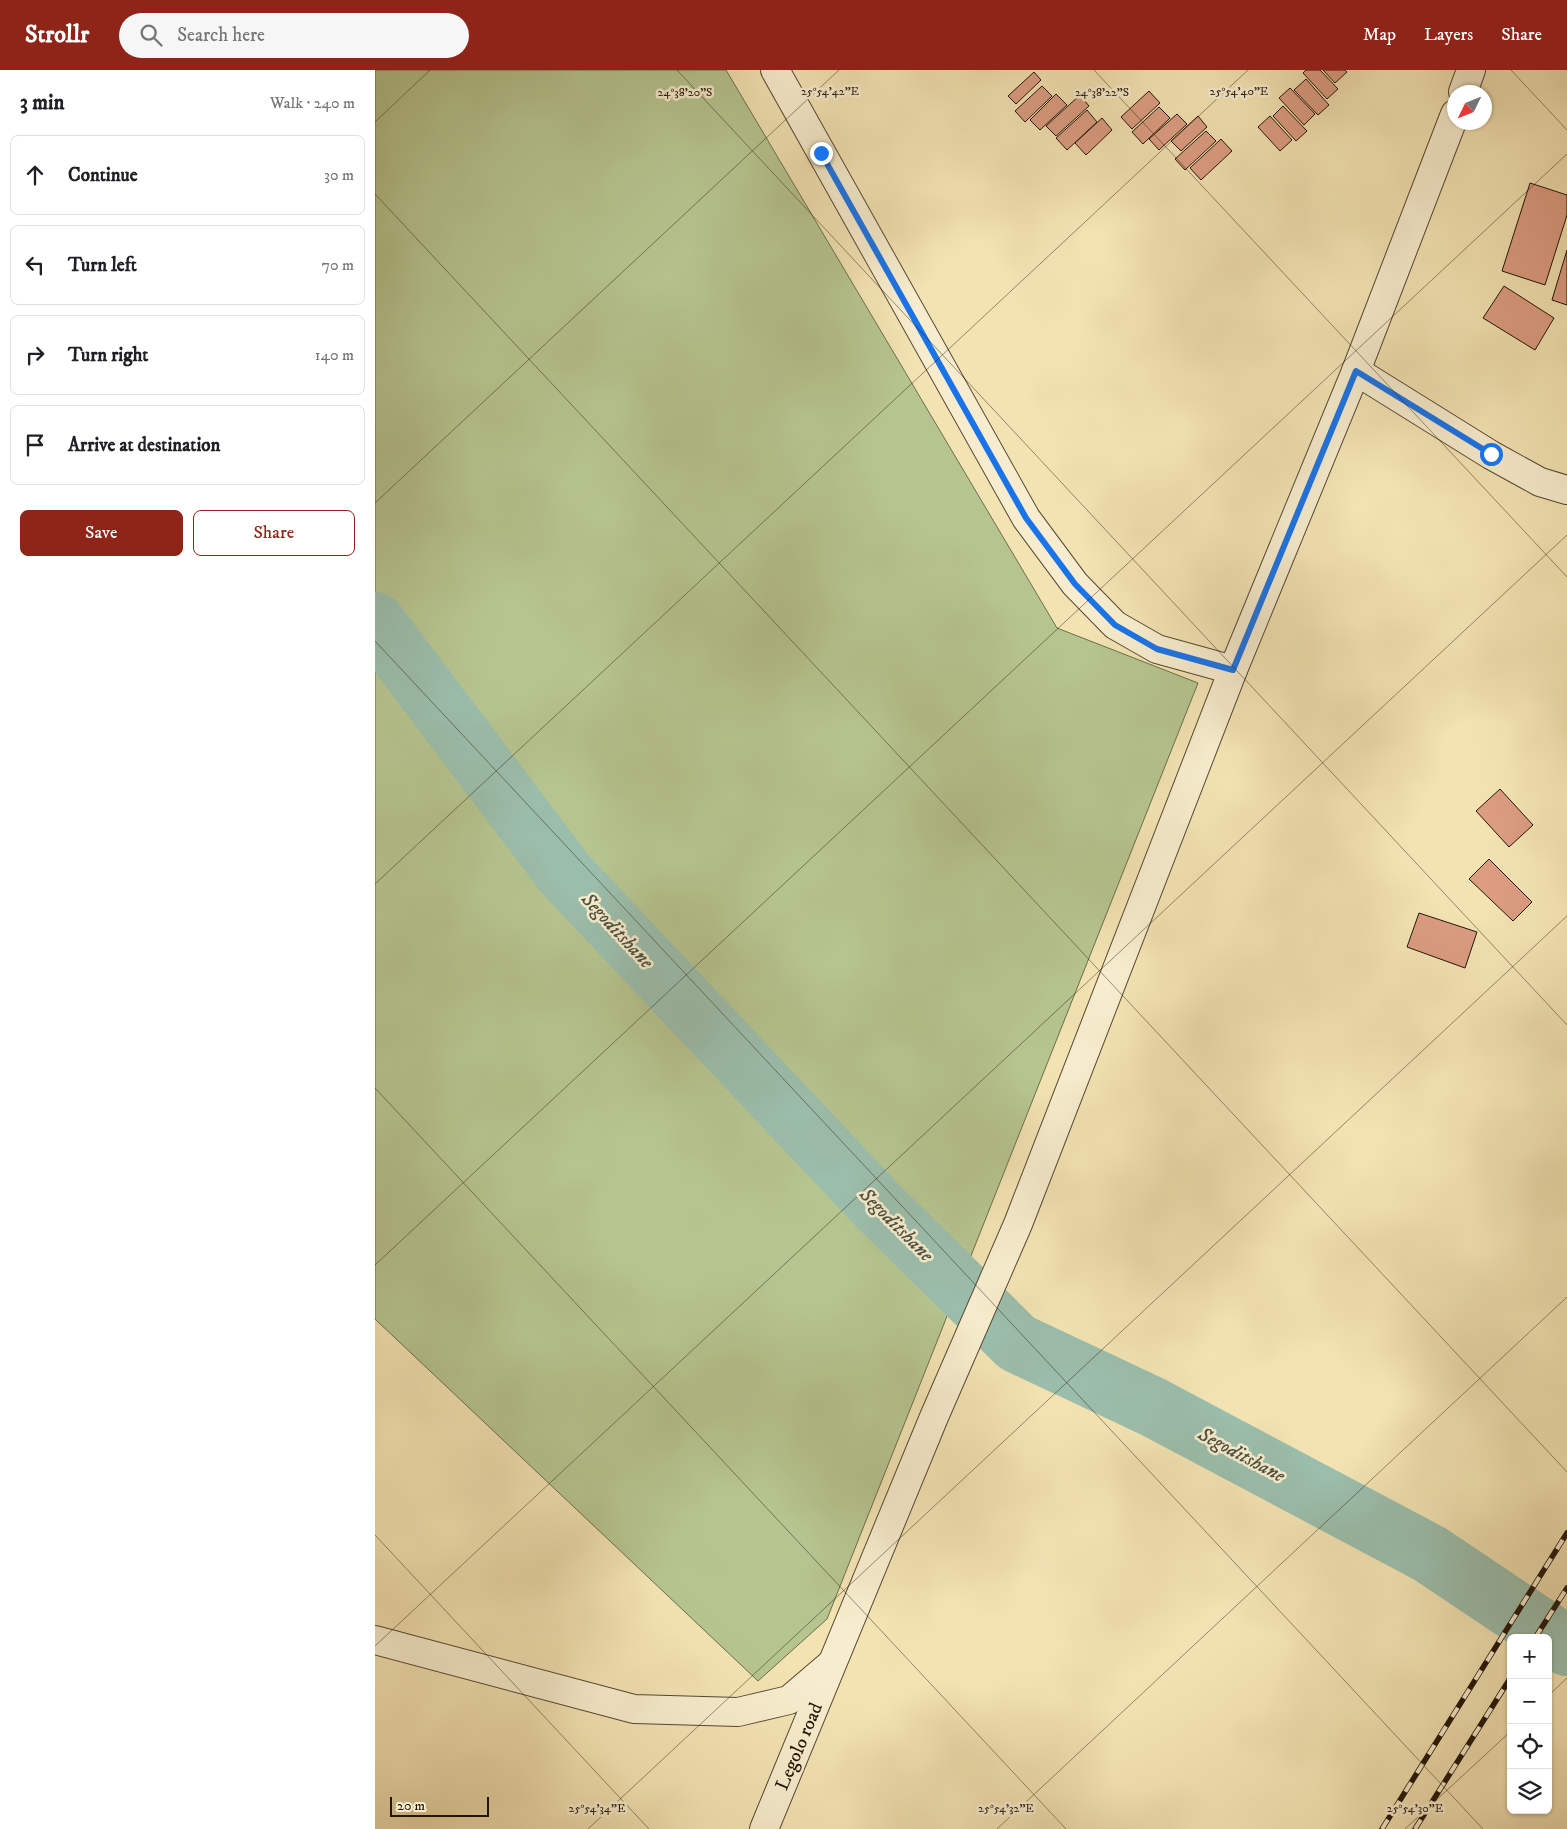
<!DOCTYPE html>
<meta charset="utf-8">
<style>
body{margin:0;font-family:"IM FELL DW Pica",serif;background:#f6f6f6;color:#202124}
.controls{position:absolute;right:15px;bottom:15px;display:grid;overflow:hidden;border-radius:8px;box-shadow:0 1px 4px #0004}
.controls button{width:45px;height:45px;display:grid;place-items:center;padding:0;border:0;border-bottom:1px solid #e0e0e0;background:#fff;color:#202124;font:25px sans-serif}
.compass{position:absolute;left:1072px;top:15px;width:45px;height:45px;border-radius:50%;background:#fff;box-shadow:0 1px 4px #0004;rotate:227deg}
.scale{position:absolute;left:15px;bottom:12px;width:99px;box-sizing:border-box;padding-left:5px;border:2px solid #231507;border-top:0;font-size:14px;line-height:18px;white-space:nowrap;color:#231507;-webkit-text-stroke:4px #f7edce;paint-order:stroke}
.stop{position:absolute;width:15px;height:15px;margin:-11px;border:4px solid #1a73e8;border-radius:50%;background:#fff}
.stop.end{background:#1a73e8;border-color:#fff;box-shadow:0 1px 5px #0008}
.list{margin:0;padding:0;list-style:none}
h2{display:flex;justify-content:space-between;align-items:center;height:65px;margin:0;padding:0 20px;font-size:21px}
h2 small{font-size:16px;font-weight:400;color:#757577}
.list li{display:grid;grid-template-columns:32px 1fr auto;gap:15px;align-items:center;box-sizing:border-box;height:80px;margin:0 10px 10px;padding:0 10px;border:1px solid #e0e0e0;border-radius:8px}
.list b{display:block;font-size:19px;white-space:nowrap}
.list em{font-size:16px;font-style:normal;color:#757577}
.actions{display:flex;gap:10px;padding:15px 20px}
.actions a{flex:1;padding:11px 0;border:1px solid #8f2418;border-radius:8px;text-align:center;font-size:18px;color:#8f2418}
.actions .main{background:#8f2418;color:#fff}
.icon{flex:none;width:28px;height:28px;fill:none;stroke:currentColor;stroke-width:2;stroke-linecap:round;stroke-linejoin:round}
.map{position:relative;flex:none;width:1192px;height:1759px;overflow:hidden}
header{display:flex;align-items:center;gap:30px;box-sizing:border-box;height:70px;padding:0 25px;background:#8f2418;color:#fff}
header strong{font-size:24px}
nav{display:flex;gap:28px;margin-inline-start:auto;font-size:18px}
.search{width:350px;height:45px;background:#f6f6f6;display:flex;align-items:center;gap:12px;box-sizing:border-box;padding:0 18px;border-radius:28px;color:#757577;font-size:19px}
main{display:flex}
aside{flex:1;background:#fff}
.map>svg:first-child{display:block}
.green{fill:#b6c590;stroke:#6c6d4c}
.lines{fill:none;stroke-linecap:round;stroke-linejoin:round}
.river{stroke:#9bbeac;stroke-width:60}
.building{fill:#dc9d82;stroke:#231507}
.minor-casing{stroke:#574832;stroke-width:30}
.minor{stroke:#f7edce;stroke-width:28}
.rail-casing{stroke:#231507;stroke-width:5.5}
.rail{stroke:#f7edce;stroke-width:4;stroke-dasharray:11;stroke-linecap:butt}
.route{stroke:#1a73e8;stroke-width:6}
.ticks{fill:none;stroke:#231507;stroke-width:1;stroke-opacity:0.45}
.labels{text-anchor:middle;stroke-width:5;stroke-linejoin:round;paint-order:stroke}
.street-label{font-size:19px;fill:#231507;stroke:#f7edce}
.water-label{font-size:20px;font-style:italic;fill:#4d5041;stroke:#f7edce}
.ticks-label{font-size:12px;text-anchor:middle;fill:#231507;stroke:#f7edce;stroke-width:5;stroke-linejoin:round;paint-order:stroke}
</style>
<header>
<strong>Strollr</strong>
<div class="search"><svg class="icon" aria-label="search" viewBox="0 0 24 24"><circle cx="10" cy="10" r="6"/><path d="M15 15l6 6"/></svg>Search here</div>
<nav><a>Map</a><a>Layers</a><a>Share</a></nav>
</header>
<main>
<aside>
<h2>3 min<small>Walk · 240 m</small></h2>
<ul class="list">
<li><svg class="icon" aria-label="ahead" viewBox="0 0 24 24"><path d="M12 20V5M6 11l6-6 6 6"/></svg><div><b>Continue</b></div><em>30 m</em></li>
<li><svg class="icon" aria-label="left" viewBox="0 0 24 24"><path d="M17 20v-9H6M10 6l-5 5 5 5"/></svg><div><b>Turn left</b></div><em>70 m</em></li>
<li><svg class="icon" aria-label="right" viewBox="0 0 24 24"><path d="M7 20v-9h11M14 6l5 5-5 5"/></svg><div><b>Turn right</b></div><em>140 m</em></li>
<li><svg class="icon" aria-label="arrive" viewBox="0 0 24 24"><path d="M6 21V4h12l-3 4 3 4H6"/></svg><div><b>Arrive at destination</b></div></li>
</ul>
<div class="actions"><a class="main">Save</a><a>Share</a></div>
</aside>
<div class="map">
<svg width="1192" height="1759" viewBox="0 0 1192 1759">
<rect width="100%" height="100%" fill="#f3e3b3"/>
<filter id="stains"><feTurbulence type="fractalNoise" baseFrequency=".004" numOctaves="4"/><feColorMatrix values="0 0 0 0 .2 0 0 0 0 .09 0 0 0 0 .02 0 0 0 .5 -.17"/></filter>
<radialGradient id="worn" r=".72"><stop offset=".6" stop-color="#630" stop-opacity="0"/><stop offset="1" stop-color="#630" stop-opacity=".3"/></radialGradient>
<!-- green -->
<polygon class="green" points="0,0 351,0 682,558 823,613 452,1549 383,1611 0,1249"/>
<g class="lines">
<!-- river -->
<polyline class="river" points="0,552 190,804 504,1137 642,1273 778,1337 1055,1484 1192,1576"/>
</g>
<!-- building -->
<g class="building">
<polygon points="931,0 945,0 963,19 952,29 928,3"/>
<polygon points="948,0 970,0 972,2 960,13"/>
<polygon points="659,2 666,10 641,34 633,26"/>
<polygon points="931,9 954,35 943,45 919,20"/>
<polygon points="667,16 677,26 650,52 640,41"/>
<polygon points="915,18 940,44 929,55 904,28"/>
<polygon points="774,21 785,33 757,59 746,47"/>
<polygon points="681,24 692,35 665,60 655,50"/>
<polygon points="705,25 714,36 681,66 671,56"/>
<polygon points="908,36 932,61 921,71 898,46"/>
<polygon points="784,37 795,48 768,74 757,62"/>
<polygon points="712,40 722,52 692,80 681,68"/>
<polygon points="802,44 812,54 784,80 774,69"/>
<polygon points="823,46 832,57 806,81 796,71"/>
<polygon points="895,46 917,70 905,81 883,57"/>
<polygon points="727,48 737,60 711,85 700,73"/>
<polygon points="831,61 841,71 810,100 800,89"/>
<polygon points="846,69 857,81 826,110 815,98"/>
<polygon points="1155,113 1192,125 1192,145 1170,215 1127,201"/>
<polygon points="1192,180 1192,235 1177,230"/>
<polygon points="1129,216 1179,248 1160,280 1108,248"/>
<polygon points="1125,719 1158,755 1134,777 1101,741"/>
<polygon points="1114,789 1157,832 1138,851 1094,809"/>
<polygon points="1044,843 1102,862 1090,898 1032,877"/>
</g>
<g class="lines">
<!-- minor casing -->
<g class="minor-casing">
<g id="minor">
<polyline points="400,0 651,448 700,514 740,555 782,579 858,600"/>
<polyline points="1088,22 1096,0"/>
<polyline points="981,301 1116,385 1165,412 1192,420"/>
<polyline points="0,1570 259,1639 363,1642 414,1630 455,1595"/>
<polyline points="389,1759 559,1347 643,1154 858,600 981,301 1080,44"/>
</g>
</g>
<!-- minor -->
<use href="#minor" class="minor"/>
<!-- rail casing -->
<g class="rail-casing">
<g id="rail">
<polyline points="1160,1568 1192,1518"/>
<polyline points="1007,1759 1192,1463"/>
<polyline points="1040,1759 1136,1607"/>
</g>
</g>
<!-- rail -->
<use href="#rail" class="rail"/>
</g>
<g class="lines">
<!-- route -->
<polyline class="route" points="446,83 651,448 700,514 740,555 782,579 858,600 981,301 1116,384"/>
</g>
<!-- ticks -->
<path class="ticks" d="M302,0L1192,955M719,0L1192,507M1136,0L1192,60M0,52L55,0M0,124L1192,1402M0,433L464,0M0,571L1108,1759M0,814L873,0M0,1018L691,1759M0,1195L1192,84M0,1465L274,1759M0,1576L1192,465M1173,1626L1192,1608M213,1759L1192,846M622,1759L1192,1227M1030,1759L1136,1661"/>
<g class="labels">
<!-- street labels -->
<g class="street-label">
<text transform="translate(423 1676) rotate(-67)" y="7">Legolo road</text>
</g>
<!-- water labels -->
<g class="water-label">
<text transform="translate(243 860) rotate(47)" y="7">Segoditshane</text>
<text transform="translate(522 1154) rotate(45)" y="7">Segoditshane</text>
<text transform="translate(867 1384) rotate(28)" y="7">Segoditshane</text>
</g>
</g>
<g class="ticks-label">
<text x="455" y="25">25°54'42"E</text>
<text x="864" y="25">25°54'40"E</text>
<text x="310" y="26">24°38'20"S</text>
<text x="727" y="26">24°38'22"S</text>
<text x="222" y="1742">25°54'34"E</text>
<text x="631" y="1742">25°54'32"E</text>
<text x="1040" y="1742">25°54'30"E</text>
</g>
<rect width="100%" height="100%" filter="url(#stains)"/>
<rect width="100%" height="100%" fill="url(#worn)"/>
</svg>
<div class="controls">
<button>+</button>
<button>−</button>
<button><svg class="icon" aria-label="locate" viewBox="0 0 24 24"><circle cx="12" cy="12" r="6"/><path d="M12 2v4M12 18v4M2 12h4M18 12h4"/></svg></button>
<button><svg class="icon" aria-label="layers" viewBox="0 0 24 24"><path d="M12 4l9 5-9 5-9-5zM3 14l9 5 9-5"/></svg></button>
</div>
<svg class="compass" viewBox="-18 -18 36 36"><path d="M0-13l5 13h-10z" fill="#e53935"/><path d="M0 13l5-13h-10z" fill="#757577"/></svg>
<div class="scale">20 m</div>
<div class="stop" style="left:1116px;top:384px"></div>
<div class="stop end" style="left:446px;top:83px"></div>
</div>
</main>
